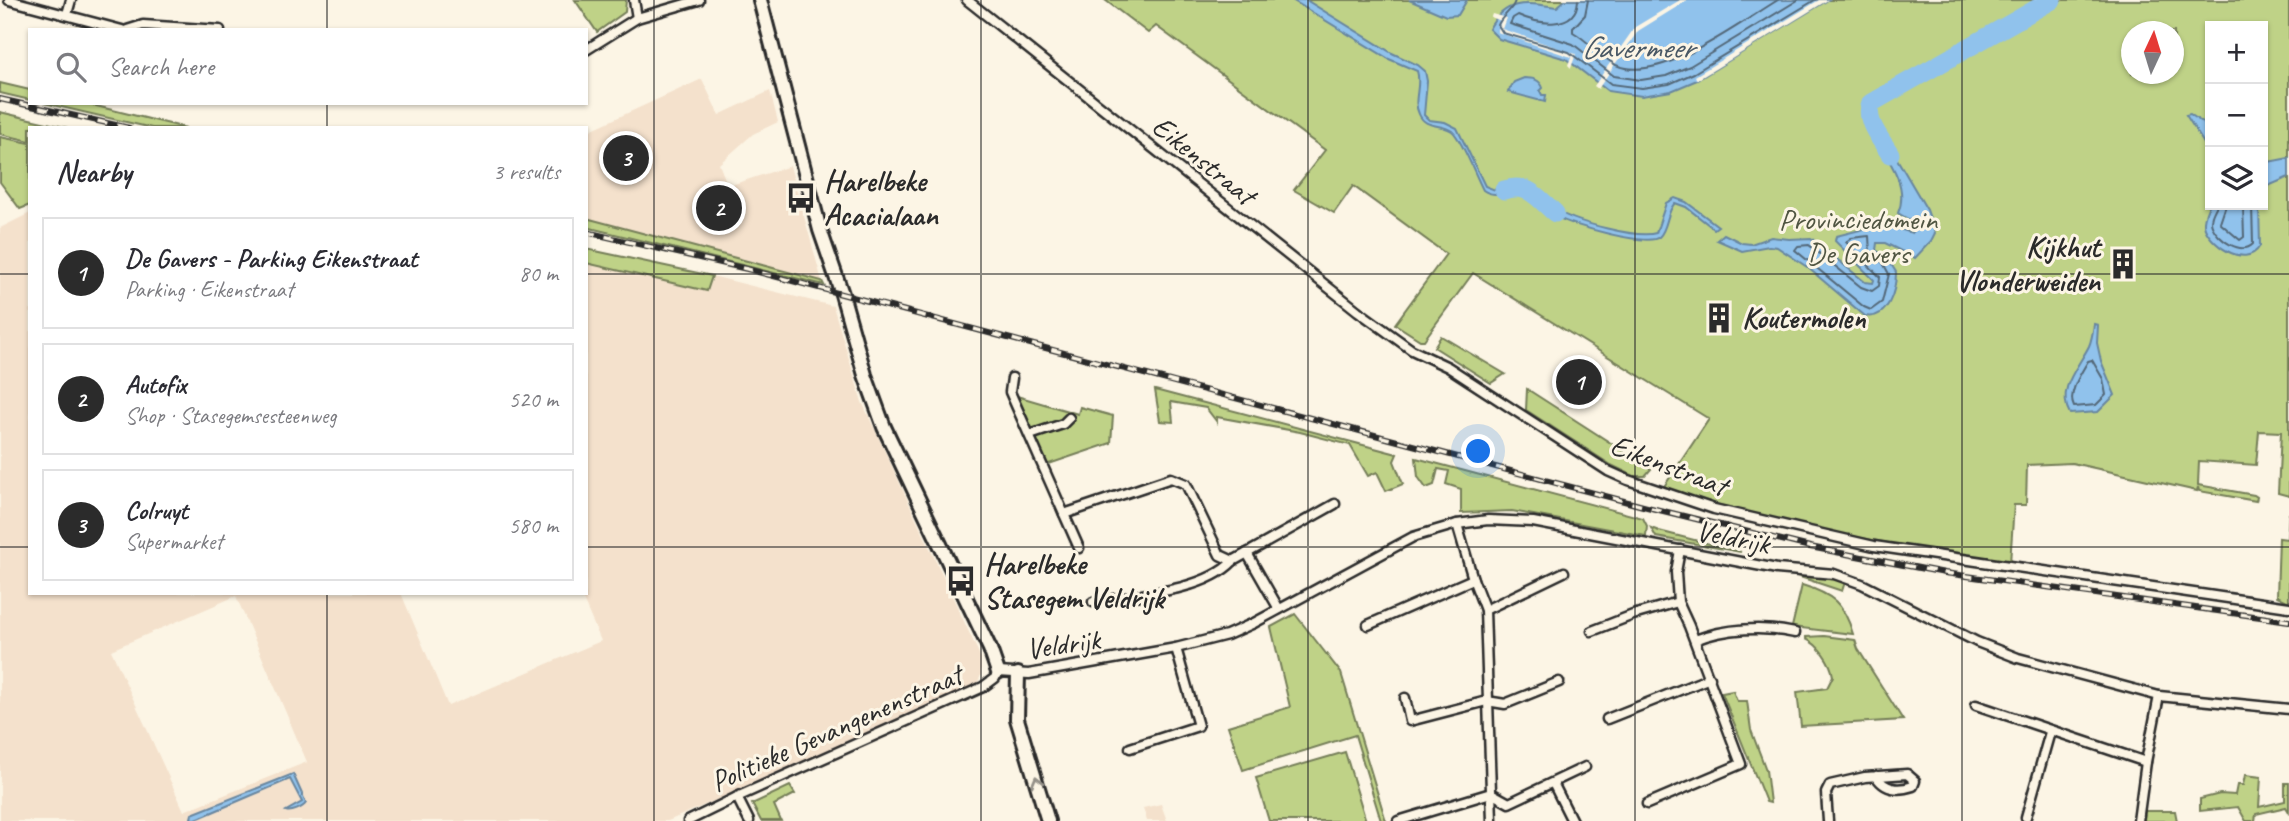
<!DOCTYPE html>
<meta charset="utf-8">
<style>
body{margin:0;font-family:Caveat,sans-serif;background:#f7f7f7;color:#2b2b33}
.controls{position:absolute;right:21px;top:21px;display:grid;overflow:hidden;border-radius:0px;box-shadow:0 2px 5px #0004}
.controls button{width:63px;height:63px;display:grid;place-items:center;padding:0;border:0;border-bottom:2px solid #e1e1e2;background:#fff;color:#2b2b33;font:35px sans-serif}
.compass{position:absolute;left:2121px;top:21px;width:63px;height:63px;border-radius:50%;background:#fff;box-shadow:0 2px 5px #0004;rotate:4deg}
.you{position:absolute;left:1479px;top:452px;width:24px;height:24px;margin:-18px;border:5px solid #fff;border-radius:50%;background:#1a73e8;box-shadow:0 0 0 10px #1a73e833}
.badge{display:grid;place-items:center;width:46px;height:46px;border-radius:50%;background:#2b2b2b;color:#fff;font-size:23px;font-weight:700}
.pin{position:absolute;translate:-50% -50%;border:4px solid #fff;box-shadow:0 2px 7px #0006}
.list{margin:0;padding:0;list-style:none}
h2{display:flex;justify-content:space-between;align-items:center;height:91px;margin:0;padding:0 28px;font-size:30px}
h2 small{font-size:23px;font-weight:400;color:#7c7c81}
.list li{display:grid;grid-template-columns:46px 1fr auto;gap:21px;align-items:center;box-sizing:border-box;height:112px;margin:0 14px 14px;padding:0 14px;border:2px solid #e1e1e2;border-radius:0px}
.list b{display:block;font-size:26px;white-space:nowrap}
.list p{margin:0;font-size:23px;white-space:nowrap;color:#7c7c81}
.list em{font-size:23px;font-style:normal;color:#7c7c81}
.icon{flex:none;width:38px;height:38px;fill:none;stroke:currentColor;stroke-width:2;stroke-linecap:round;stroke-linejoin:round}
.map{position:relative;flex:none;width:2289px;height:821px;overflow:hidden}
.search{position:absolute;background:#fff;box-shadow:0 2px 5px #0004;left:28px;top:28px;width:560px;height:77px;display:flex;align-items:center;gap:18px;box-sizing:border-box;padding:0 24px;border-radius:0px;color:#7c7c81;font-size:26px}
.panel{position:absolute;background:#fff;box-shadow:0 2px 5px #0004;left:28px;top:126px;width:560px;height:469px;border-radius:0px}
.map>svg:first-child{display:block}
.built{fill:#f4e1cc;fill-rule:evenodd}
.green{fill:#bfd287;stroke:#757e59;stroke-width:2;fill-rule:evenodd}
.water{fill:#90c2ec;stroke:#68869f;stroke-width:2}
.pier{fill:#fcf5e5}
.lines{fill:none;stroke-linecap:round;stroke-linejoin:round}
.shore{stroke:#536778;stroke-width:2}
.river{stroke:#90c2ec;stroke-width:19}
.street-casing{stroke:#2b2b2b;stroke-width:13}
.secondary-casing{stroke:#2b2b2b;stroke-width:18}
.street{stroke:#fcf5e5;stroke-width:8}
.secondary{stroke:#fcf5e5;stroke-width:12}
.rail-casing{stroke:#2b2b2b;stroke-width:6}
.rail{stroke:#fcf5e5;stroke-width:3.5;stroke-dasharray:10;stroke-linecap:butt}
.oneway{stroke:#949088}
.grid{fill:none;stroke:#2b2b2b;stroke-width:2;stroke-opacity:0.55}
.labels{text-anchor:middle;stroke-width:6;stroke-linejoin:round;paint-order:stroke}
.street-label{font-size:30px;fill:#2b2b2b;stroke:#fcf5e5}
.poi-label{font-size:30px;font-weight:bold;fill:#2b2b2b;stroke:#fcf5e5;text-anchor:start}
.park-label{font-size:30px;fill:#505542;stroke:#fcf5e5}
.water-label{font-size:32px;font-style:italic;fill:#495865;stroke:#fcf5e5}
</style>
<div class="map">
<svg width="2289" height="821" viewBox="0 0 2289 821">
<rect width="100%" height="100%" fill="#fcf5e5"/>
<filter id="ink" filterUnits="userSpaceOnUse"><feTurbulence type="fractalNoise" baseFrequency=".0143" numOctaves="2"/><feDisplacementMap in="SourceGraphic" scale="14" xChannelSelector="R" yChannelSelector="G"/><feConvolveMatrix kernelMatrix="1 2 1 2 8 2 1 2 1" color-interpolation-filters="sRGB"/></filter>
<g filter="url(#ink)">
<!-- built -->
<g class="built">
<polygon points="702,79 719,115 770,91 778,122 753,134 719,164 728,186 790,166 822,281 586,218 586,132"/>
<path d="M30,213V593H401L448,706L601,641L580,593H586V263L707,291L712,276L833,306L862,402L981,658V675L976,686L668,821H0V228ZM236,596L307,762L184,811L111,650Z"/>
<polygon points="1161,804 1167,821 1147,821 1143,808"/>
</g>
<!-- green -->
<g class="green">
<polygon points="575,0 626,0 625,12 597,32"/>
<path d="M1105,0H2289V496L2278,493L2281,432L2259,431L2256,465L2199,461L2198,485L2254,495L2257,497L2256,501L2199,491L2198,487L2197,491L2072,463L2027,465L2026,505H2014L2010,563C1893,545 1776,525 1663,488L1709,419L1473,273L1424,340H1420L1395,324L1446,254L1353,186L1334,213L1294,190L1325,150L1156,26L1148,33ZM2210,26H2263V205H2210ZM2132,32H2174V74H2132Z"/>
<polygon points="0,83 30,90 30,100 0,93"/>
<polygon points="44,103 84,103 186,128 152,128"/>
<polygon points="0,112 68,128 30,128 30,141 0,134"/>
<polygon points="0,137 30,143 30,205 20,209 0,182"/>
<polygon points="586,218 822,281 824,285 586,227"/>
<polygon points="586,249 712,276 707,291 586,263"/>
<polygon points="1441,336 1505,374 1491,383 1434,347"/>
<polygon points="1527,389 1651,469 1645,476 1634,476 1611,465 1526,410"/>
<polygon points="1155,390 1397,454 1394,461 1403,484 1386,491 1377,472 1368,476 1350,445 1300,432 1217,417 1217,422 1206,408 1171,402 1173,422 1160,421"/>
<polygon points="1008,396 1017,396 1078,414 1080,407 1113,416 1111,443 1040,467"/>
<polygon points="1416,458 1643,518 1647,526 1646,536 1512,511 1461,513 1461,489 1446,484 1449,471 1438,469 1434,485 1426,488 1418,477"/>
<polygon points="2289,513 2289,602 2277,596 2279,538 2287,539"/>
<polygon points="1651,528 1659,531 1741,552 1656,537"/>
<polygon points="1794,575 1828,578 1845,582 1842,591"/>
<path d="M1802,585C1832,594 1844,603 1853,634L1792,627Z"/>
<polygon points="1295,614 1341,673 1386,821 1381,821 1355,735 1243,770 1228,726 1290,707 1271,627"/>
<path d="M1824,636L1855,640L1858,649L1903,720L1801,726L1797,692L1827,688L1833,676C1831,662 1818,644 1806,639V637Z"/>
<polygon points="1733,691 1737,701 1747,701 1751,730 1766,770 1770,803 1766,802 1722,693"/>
<polygon points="1345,752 1366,821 1269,821 1256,778"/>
<polygon points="2245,775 2261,777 2259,807 2285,801 2285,783 2289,783 2289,812 2286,807 2256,814 2255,821 2246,821 2238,807 2200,811 2200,799 2220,794 2235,795 2237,785 2243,785"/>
<polygon points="790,786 795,794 774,805 781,821 761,821 752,804"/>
<polygon points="2145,811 2175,811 2177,821 2144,821"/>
</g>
<!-- water -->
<g class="water">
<path d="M1292,0H1306L1392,53L1418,65L1425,71L1427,81L1424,115L1429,120L1445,122L1457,128L1485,186L1495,190L1513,183L1531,187L1526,193C1511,187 1497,200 1483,190C1476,177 1462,139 1452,131C1441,123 1425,129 1419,114C1412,100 1422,86 1417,71L1389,59Z"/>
<polygon points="1409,0 1467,0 1458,15 1446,16"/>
<path d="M1565,0H1828L1697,80L1671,91L1642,96L1608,91L1566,59L1499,39L1489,29C1505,0 1522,2 1557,7Z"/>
<path d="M1524,78C1532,78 1540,79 1543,88L1540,91L1542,95H1546L1545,102L1508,92L1514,82Z"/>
<polygon points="2190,114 2210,128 2210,153 2186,115"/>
<path d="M1880,130L1927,210L1935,233L1931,241L1915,258L1885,243H1877L1876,250L1887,258L1896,272C1896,291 1888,320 1865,316L1807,267L1777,247L1769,246L1742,251L1717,240L1724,234L1742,243L1751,244L1771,237L1789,239L1811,238L1865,282L1873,283L1874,280L1835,241L1836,236L1884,224L1912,233L1916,228V224L1898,213C1910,185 1887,158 1873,135Z"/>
<polygon points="2289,158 2289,177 2268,186 2263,192 2263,163"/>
<path d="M1538,194C1545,201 1551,207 1559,212C1577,222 1637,239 1656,233L1666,203L1675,198L1686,202L1718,226L1714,229L1686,207L1675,203C1666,212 1668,229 1659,237C1648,247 1569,225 1557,217C1549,212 1542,205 1535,199Z"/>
<path d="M2210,203L2259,205L2260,246C2245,271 2207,242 2204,225C2203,217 2207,210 2210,203Z"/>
<path d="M2094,324L2098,325L2097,343L2101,361L2115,395L2098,412L2070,414C2056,389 2078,368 2089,346C2092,339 2093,331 2094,324Z"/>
<path d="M293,774L306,803C303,808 291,813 286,811L302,802L290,779L194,820L191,818L192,814Z"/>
</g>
<!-- pier -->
<g class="pier">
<polygon points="1680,0 1688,0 1638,31 1598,89 1594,86 1635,27"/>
<polygon points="1819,0 1828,0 1697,80 1695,76"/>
<polygon points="1492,14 1506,18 1502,29 1576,54 1571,68 1568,65 1571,57 1497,32 1501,21 1491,17"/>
</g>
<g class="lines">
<!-- shore -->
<g class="shore">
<path d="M1515,0C1514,10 1502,15 1498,25L1503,33L1569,52L1611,84L1642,88L1669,84L1694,73L1815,0"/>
<path d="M1578,0C1576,31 1538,24 1518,15L1513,18L1510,24L1573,44L1614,76L1641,80L1666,76L1690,66L1798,0"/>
<path d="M1588,0L1585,15L1573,28V32C1589,41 1600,57 1616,65C1660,85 1741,22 1778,0"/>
<path d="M2217,205C2214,211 2209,219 2212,226C2217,239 2241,256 2253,244L2252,205"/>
<polyline points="2226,205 2220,223 2240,240 2244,237 2243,205"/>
<polygon points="1869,236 1870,253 1883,263 1889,274 1882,302 1871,310 1864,307 1795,250 1798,246 1809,245 1861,287 1872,291 1879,286 1880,277 1846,242 1851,238"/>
<path d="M2092,360L2103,379L2106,395L2096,405L2074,407C2067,394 2081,373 2088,361Z"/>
</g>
<!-- river -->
<g class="river">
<path d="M1890,154C1881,139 1864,121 1871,103L2052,0"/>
<path d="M1504,190C1528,182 1538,198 1555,213"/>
</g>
<!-- street casing -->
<g class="street-casing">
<g id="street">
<polyline points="9,0 122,30"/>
<polyline points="634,0 637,18"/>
<polyline points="967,0 1358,311 1412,350 1448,367 1608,471 1628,480 1714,509 1874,546 2289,607"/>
<polyline points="67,14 71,0"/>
<polyline points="127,30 143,25 220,30"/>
<polyline points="586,50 637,18 699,0"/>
<polyline points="1012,378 1010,392 1079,548"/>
<polyline points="1030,435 1063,424 1069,418"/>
<polyline points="1064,514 1171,478 1186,484 1220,555 1233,561"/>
<polyline points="1457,524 1473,579 1485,610 1492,821"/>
<polyline points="1247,553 1279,609"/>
<path d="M1093,602C1134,595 1204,592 1233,561L1335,504"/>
<polyline points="1485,610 1564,572"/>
<polyline points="1368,625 1473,579"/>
<polyline points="1592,631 1633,615 1678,602"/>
<path d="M1695,640C1725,628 1764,626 1795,633"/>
<polyline points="1405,698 1410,721 1487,701 1505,704 1559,682"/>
<polyline points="1976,705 2146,762 2159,696"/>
<polyline points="1607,719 1710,678"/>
<polyline points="1130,748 1198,726 1176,648"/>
<polyline points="1553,783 1572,821"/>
<polyline points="737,797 749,821"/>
<polyline points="1647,804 1741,764 1689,626 1678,602 1676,572 1680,550"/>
<polyline points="2026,817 2050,732"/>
<polyline points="688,821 737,797 983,687 995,678 998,672 1029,674 1176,648 1227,635 1254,623 1413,537 1457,524 1488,520 1533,522 1777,569 1834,574 1862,584 1977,642 2018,658 2159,696 2289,709"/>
<polyline points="1398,821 1491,793 1509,803 1585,767"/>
<path d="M1828,821L1826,793L1830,785L1865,777L1907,774L1915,781L1913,786C1898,791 1885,790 1876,776"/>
<polyline points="2138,821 2146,762"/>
</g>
</g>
<!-- secondary casing -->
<g class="secondary-casing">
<g id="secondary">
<polyline points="760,0 820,230 842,294 865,375 884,427 990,649 998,672"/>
<polyline points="1018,674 1017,719 1048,821"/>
</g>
</g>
<!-- street -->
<use href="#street" class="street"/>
<!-- secondary -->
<use href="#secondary" class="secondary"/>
<!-- rail casing -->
<g class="rail-casing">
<g id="rail">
<polyline points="0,99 129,128"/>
<polyline points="586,232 747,269 1643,506 1810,547 1945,573 2289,621"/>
</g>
</g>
<!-- rail -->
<use href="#rail" class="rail"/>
</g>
<!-- one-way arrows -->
<defs><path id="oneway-chevron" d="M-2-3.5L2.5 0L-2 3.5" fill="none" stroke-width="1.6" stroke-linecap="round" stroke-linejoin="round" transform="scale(1.75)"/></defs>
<use class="oneway" href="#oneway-chevron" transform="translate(1037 781) rotate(-105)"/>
</g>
<!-- grid -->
<path class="grid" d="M327,0V30M654,0V821M981,0V821M1308,0V821M1635,0V821M1962,0V821M327,103V128M0,274H30M586,274H2289M0,547H30M586,547H2289M327,593V821"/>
<!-- icons -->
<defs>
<g id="bus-bare" transform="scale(2.415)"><path d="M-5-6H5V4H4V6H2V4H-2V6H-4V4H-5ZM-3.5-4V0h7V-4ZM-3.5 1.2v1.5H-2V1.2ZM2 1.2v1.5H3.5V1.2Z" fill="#2b2b2b" stroke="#fcf5e5" stroke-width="2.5" paint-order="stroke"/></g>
<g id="building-bare" transform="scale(2.415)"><path d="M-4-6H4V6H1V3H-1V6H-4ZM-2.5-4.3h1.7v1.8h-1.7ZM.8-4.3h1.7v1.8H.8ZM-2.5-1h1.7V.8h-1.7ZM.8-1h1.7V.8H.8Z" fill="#2b2b2b" stroke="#fcf5e5" stroke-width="2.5" paint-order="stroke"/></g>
</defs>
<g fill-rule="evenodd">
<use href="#bus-bare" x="801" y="198"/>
<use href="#building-bare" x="2123" y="264"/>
<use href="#building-bare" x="1719" y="318"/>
<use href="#bus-bare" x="961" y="581"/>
</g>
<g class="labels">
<!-- street labels -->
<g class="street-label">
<text transform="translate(1204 160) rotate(39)" y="10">Eikenstraat</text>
<text transform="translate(1669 465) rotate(21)" y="10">Eikenstraat</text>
<text transform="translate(1733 537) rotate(11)" y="10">Veldrijk</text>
<text transform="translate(1063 644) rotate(-8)" y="10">Veldrijk</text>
<text transform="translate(836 728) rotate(-24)" y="10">Politieke Gevangenenstraat</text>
</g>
<!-- poi labels -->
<g class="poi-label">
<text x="824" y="191">Harelbeke<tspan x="824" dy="34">Acacialaan</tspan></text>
<text x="2100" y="257" text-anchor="end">Kijkhut<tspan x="2100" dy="34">Vlonderweiden</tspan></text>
<text x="1742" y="328">Koutermolen</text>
<text x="984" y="574">Harelbeke<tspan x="984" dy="34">Stasegem Veldrijk</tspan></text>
</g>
<!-- park labels -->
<g class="park-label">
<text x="1858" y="229">Provinciedomein<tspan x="1858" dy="34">De Gavers</tspan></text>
</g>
<!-- water labels -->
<g class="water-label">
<text x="1637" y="58">Gavermeer</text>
</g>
</g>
</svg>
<div class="controls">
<button>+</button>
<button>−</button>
<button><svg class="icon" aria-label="layers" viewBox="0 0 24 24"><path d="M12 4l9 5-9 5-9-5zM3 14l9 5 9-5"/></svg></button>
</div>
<svg class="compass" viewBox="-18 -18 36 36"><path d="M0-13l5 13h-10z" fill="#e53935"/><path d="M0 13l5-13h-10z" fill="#7c7c81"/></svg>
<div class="you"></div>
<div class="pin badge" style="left:1579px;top:382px">1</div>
<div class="pin badge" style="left:719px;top:208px">2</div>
<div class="pin badge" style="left:626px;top:158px">3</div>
<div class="search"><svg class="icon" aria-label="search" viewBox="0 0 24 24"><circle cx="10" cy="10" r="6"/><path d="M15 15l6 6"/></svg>Search here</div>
<section class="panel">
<h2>Nearby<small>3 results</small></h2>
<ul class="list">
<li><span class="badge">1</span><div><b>De Gavers - Parking Eikenstraat</b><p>Parking · Eikenstraat</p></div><em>80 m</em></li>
<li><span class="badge">2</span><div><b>Autofix</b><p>Shop · Stasegemsesteenweg</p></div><em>520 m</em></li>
<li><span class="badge">3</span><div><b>Colruyt</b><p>Supermarket</p></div><em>580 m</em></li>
</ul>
</section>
</div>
